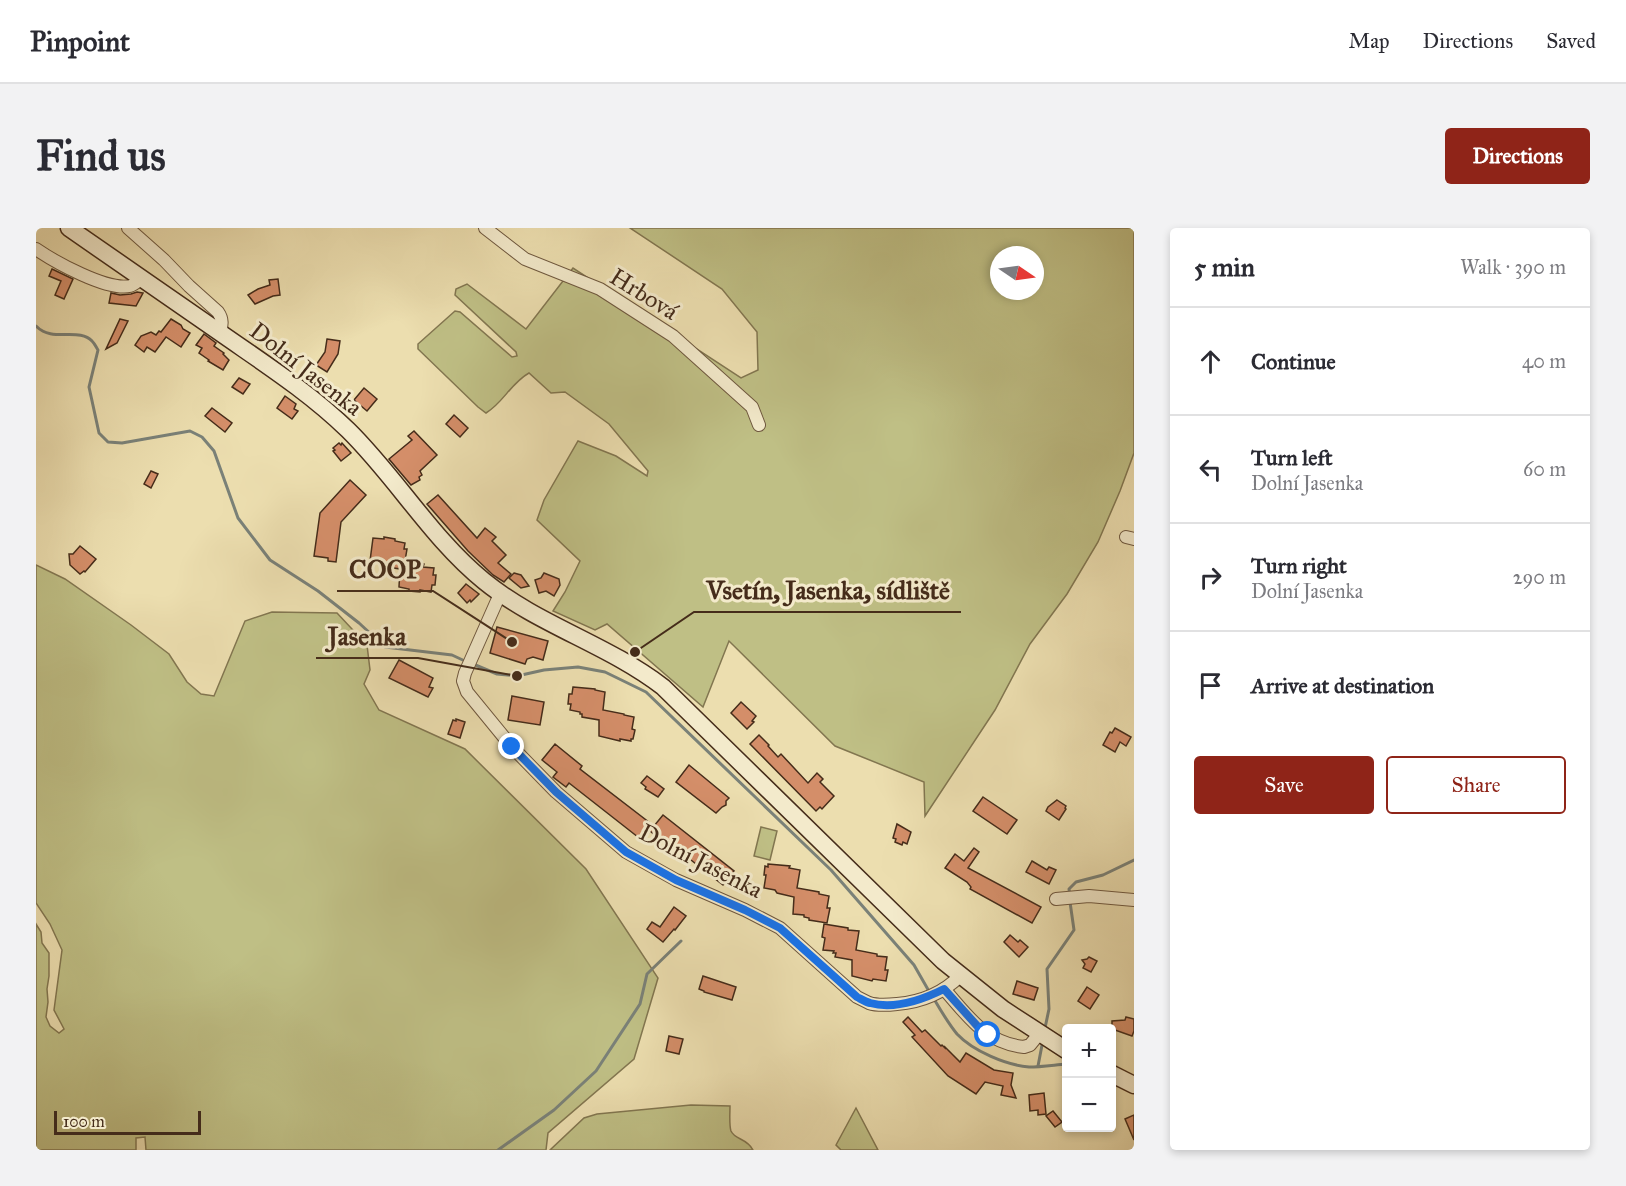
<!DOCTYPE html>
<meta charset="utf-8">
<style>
body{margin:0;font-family:"IM FELL Great Primer",serif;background:#f2f2f3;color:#2b2b33}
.controls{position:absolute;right:18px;bottom:18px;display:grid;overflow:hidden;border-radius:6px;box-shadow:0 3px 9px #0003}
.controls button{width:54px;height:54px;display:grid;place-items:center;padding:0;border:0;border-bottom:2px solid #e1e1e2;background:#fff;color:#2b2b33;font:30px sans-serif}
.compass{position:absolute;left:954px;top:18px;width:54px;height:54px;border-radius:50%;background:#fff;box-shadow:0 3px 9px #0003;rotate:103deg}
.scale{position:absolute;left:18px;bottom:15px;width:147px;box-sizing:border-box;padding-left:6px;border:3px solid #452c1a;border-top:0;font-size:16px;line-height:21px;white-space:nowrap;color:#452c1a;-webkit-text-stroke:4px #f3eacb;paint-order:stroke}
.stop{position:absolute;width:18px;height:18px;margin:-14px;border:4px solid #1a73e8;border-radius:50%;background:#fff}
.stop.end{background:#1a73e8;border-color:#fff;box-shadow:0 2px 6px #0008}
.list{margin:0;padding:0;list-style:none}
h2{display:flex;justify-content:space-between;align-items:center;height:78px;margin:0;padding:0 24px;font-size:26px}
h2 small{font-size:20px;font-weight:400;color:#7c7c81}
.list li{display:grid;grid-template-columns:39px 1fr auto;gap:18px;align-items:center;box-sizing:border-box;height:108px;padding:0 24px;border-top:2px solid #e1e1e2}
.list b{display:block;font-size:22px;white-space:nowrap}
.list p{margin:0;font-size:20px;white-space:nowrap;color:#7c7c81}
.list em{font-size:20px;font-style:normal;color:#7c7c81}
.actions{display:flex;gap:12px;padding:18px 24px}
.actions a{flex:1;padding:14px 0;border:2px solid #8f2418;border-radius:6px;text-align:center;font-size:21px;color:#8f2418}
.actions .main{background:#8f2418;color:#fff}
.icon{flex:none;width:33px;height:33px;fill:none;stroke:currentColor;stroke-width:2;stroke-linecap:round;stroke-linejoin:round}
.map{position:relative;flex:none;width:1098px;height:922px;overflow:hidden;border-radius:6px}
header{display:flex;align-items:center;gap:36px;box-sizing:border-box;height:84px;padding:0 30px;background:#fff;border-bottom:2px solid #e1e1e2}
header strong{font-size:28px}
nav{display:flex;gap:33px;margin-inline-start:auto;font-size:21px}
.intro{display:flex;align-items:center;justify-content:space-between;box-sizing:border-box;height:144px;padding:0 36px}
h1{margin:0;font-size:42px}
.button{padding:15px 27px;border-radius:6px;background:#8f2418;color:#fff;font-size:21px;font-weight:700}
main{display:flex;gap:36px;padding:0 36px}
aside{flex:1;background:#fff;border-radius:6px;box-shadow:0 3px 9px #0003}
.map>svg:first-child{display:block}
.green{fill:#bfbf85;stroke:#827650;stroke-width:1.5;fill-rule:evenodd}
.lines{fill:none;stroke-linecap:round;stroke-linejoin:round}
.stream{stroke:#7a8178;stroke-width:3}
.building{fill:#d48e69;stroke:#452c1a;stroke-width:1.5}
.street-casing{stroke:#6f583f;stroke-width:14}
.secondary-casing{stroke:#452c1a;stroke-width:19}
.street{stroke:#f3eacb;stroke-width:12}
.secondary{stroke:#f3eacb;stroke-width:16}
.route{stroke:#1a73e8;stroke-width:8}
.labels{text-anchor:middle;stroke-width:6;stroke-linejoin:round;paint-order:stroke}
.street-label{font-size:24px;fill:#452c1a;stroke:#f3eacb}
.leader{fill:none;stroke:#452c1a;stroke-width:2}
.callout-dot{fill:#452c1a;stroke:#f3eacb;stroke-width:2}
.callout-label{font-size:26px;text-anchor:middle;font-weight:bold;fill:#452c1a;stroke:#f3eacb;stroke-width:6;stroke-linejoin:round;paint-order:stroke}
</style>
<header>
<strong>Pinpoint</strong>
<nav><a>Map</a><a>Directions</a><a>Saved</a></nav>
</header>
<div class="intro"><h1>Find us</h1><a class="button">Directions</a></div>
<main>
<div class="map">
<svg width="1098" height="922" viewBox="0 0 1098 922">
<rect width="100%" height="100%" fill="#ecdeaf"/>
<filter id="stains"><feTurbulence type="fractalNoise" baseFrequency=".00333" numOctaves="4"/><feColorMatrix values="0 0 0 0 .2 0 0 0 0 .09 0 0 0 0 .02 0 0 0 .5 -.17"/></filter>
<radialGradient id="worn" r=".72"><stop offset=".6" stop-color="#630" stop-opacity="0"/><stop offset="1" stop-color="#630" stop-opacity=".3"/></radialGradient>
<!-- green -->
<g class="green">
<path d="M594,0H1098V225L1084,263L1062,314L1031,366L994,416L959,482L889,588L888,554L799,518L693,413L667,479L571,396L559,402L517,383L529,364L544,333L501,292L508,272L542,213L580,228L611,248L612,243L573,196L529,164L515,165L493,145C475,155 467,175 450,185L442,179L382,121V116L419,83L424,84L476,129L481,128L480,124L419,67L420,61L431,56L490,101L537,40L705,150L722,142L721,104L686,61ZM963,27H999V63H963Z"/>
<polygon points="0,337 29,351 95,397 133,426 151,454 165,466 178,468 209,393 236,384 301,385 331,417 334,442 328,456 343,482 429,521 550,641 622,750 598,831 512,905 510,922 110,922 109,909 100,910 100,922 0,922 0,696 5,704 6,715 13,725 13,748 11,761 12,774 10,789 14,798 23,805 28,801 18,782 26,722 14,696 0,675"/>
<polygon points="725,599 741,603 734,632 718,628"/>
<path d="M655,877L694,878C694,885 693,897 695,903C699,912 711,910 717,922H514L548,890L561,886Z"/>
<polygon points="820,880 842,922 805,922 800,917"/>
</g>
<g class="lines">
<!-- stream -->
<g class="stream">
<path d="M0,98C16,115 43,99 56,113C59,116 60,119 62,122L53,159L63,205L72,214L86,215L154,203L166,209L178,223L202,290L234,332L282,363L323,395L349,419L416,427L431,434"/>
<polyline points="437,436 461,446 481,448 508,442 542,439 569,444 610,464 795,642 878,737 894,765"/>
<polyline points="1034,668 1033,661 1040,654 1067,647 1098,632"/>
<path d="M898,771C905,783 912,795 921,806C937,823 970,837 993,839C1005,839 1018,837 1030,836"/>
<polyline points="1009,800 1013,781 1011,741 1038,702 1034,674"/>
<polyline points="1002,838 1007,812"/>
<polyline points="462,922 518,882 560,843 604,776 611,746 645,713"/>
</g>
</g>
<!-- building -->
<g class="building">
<polygon points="16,41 37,51 28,71 19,67 25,53 13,48"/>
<polygon points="242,51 244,67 237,68 219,76 212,67 222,61 234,57 233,52"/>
<polygon points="101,64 107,65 100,78 73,75 75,65 84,67 95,66"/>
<polygon points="84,91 92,93 81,115 70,121"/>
<polygon points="135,91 145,97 147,101 154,105 145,119 130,109 119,124 111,119 108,124 99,117 105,108 115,104 120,107 123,103 125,104"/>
<polygon points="168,106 180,115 178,118 188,125 187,126 193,132 187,142 172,133 173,132 163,125 166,120 160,117"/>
<polygon points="291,111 304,113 302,126 291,144 280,137 289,124"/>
<polygon points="203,150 214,156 207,166 196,159"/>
<polygon points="328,160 341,171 331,183 318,172"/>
<polygon points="249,168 260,176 258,181 262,183 256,191 241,180"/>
<polygon points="176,180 196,195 189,204 169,188"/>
<polygon points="418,187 432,200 424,209 410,196"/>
<polygon points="378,203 401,227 384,243 386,247 383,249 384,252 375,257 353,231 376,212 372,208"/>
<polygon points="303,215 305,217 306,215 315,225 305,233 297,223 299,222 297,220"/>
<polygon points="115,243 122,246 115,260 108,256"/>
<polygon points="314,252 330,267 305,294 300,334 292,333 292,330 278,328 284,285"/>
<polygon points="402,267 441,310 449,300 460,309 456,313 470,327 462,335 475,346 468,354 457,347 432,323 391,276"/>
<polygon points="348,309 359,311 359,313 369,315 368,321 371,321 369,333 388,336 387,339 398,340 397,347 400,347 399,357 396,357 395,364 384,362 384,364 373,363 373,361 363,359 364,341 344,338 344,335 334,333 337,310 348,311"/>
<polygon points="44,318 60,331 49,344 48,343 44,346 34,337 33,326 37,326"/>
<polygon points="478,345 485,347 493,358 485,360 473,350"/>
<polygon points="508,345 523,351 524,357 518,368 510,363 503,365 499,352 505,350"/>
<polygon points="430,356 443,366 435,374 434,372 431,375 422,365"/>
<polygon points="461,399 512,413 507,432 497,429 491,431 489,436 454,425"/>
<polygon points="363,432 397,450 393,459 397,460 392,469 353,450"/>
<polygon points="537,459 559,461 559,462 569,464 567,482 588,486 588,487 598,489 596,501 599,502 597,511 595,511 595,513 584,511 584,513 563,508 563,492 546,489 546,486 544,486 544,484 534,482 535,476 532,476 533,466 536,466"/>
<polygon points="476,468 508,474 504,497 472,492"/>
<polygon points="705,474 720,488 716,493 718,494 711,501 695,485"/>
<polygon points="420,491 429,494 424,510 412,506 417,492 420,493"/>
<polygon points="1079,500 1095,509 1090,518 1084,514 1079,524 1067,517 1074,504 1076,505"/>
<polygon points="723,507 733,517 732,518 742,529 745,526 772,555 781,545 787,551 784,554 798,568 786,581 784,579 780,583 714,516"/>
<polygon points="519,516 546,538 544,541 618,598 627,587 698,643 687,657 628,611 627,614 614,603 607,613 533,555 530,559 517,549 521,544 506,532"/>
<polygon points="653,537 693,570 690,573 690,577 686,579 680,585 640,554"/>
<polygon points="611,548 628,561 622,569 609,561 610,559 605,555"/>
<polygon points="947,569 981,592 971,606 937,583"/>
<polygon points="1021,572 1030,578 1029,580 1030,581 1023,592 1010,583 1012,579"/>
<polygon points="861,596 875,604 871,616 867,614 866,617 859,614 860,611 857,610"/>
<polygon points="938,620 943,624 932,640 1005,679 996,695 934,661 935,659 931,654 909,640 919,626 928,633"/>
<polygon points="996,633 1011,642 1013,639 1020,642 1013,656 990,644"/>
<polygon points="732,636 754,638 753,640 764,642 761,660 783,664 783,666 793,668 791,680 794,680 791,695 773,692 773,690 768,689 768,687 757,686 758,669 741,665 739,662 728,660 730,647 728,647 729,638 732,639"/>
<polygon points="638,679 650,688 639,702 638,701 627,714 611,701 616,694 624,699"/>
<polygon points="788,696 812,700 812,702 823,703 820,722 841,726 841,728 851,729 849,742 852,742 850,753 837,751 836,753 816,748 816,732 799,729 800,725 797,725 798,723 787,722 789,710 786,709"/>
<polygon points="974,707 982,714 984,712 992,719 983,729 968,714"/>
<polygon points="1053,729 1061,733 1055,744 1047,740 1049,736 1046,732 1051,731"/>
<polygon points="667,748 700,759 696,772 668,764 668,763 663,761"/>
<polygon points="981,753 1002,760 998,772 977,766"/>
<polygon points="1051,759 1063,767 1054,781 1042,773"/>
<polygon points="872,789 886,804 889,802 905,818 906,817 909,820 909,819 924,834 930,825 958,842 977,845 975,857 980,870 965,867 967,858 949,854 940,866 912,848 876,809 879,807 867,794"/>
<polygon points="1090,789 1098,791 1098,803 1096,808 1076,801 1076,793 1089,792"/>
<polygon points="633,808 647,811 643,826 630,823"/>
<polygon points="1008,865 1010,886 1002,887 1002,882 994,883 993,867"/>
<polygon points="1017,883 1026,894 1019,899 1010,888"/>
<polygon points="1098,887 1098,912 1089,891"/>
</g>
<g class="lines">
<!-- street casing -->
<g class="street-casing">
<g id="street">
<path d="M92,0L128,32L153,58L182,84C187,91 186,97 184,105"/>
<polyline points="449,0 489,31 564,61 637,108 716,179 723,197"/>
<path d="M0,21C19,34 71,63 94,58C98,57 102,53 106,50"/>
<polyline points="1090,309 1098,311"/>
<path d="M464,366L429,445L427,453L431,464L476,519L520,564L590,624L640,652L709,682L744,700L821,769C825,771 829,773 833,775C842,778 852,777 861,776C885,774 907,765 924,748"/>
<polyline points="1020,671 1053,668 1098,672"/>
<path d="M908,761C932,788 949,815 988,819L994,817L1003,806"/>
</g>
</g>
<!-- secondary casing -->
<g class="secondary-casing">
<g id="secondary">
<path d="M33,0C84,35 135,71 186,106C229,136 274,165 312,202C360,249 396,311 448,353C502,397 571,416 627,459L907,733L967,781L1030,822"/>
<polyline points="1076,846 1098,857"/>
</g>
</g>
<!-- street -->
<use href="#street" class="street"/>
<!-- secondary -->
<use href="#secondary" class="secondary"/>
</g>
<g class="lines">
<!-- route -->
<path class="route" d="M476,519L520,564L590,624L640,652L709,682L744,700L821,769C825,771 830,774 834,775C859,782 886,772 908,761L944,801L952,807"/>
</g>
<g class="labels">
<!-- street labels -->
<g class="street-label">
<text transform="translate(608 66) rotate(32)" y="8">Hrbová</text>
<text transform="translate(270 141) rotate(38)" y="8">Dolní Jasenka</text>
<text transform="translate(665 633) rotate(27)" y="8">Dolní Jasenka</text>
</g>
</g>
<!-- callouts -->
<path class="leader" d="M476 414L397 363H301M599 424L658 384H925M481 448L382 430H280"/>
<g class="callout-dot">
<circle cx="476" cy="414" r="6"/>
<circle cx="599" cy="424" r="6"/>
<circle cx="481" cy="448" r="6"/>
</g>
<g class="callout-label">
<text x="349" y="350">COOP</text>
<text x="792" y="371">Vsetín, Jasenka, sídliště</text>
<text x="331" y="417">Jasenka</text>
</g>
<rect width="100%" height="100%" filter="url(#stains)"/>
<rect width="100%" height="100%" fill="url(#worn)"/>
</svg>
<div class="controls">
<button>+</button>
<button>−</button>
</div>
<svg class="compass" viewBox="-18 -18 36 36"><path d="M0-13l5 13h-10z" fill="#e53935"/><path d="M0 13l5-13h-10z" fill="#7c7c81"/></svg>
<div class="scale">100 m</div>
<div class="stop" style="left:952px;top:807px"></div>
<div class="stop end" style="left:476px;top:519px"></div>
</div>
<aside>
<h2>5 min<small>Walk · 390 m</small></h2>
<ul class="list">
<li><svg class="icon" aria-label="ahead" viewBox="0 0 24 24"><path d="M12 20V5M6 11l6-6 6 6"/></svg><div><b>Continue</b></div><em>40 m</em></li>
<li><svg class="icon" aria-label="left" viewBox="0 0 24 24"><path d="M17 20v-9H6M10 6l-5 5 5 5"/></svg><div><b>Turn left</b><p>Dolní Jasenka</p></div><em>60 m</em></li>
<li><svg class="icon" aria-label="right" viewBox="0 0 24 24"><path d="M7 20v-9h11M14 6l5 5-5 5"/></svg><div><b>Turn right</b><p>Dolní Jasenka</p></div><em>290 m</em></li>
<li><svg class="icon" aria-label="arrive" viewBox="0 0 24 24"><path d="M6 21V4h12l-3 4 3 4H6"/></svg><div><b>Arrive at destination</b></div></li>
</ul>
<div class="actions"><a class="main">Save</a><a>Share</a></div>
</aside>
</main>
